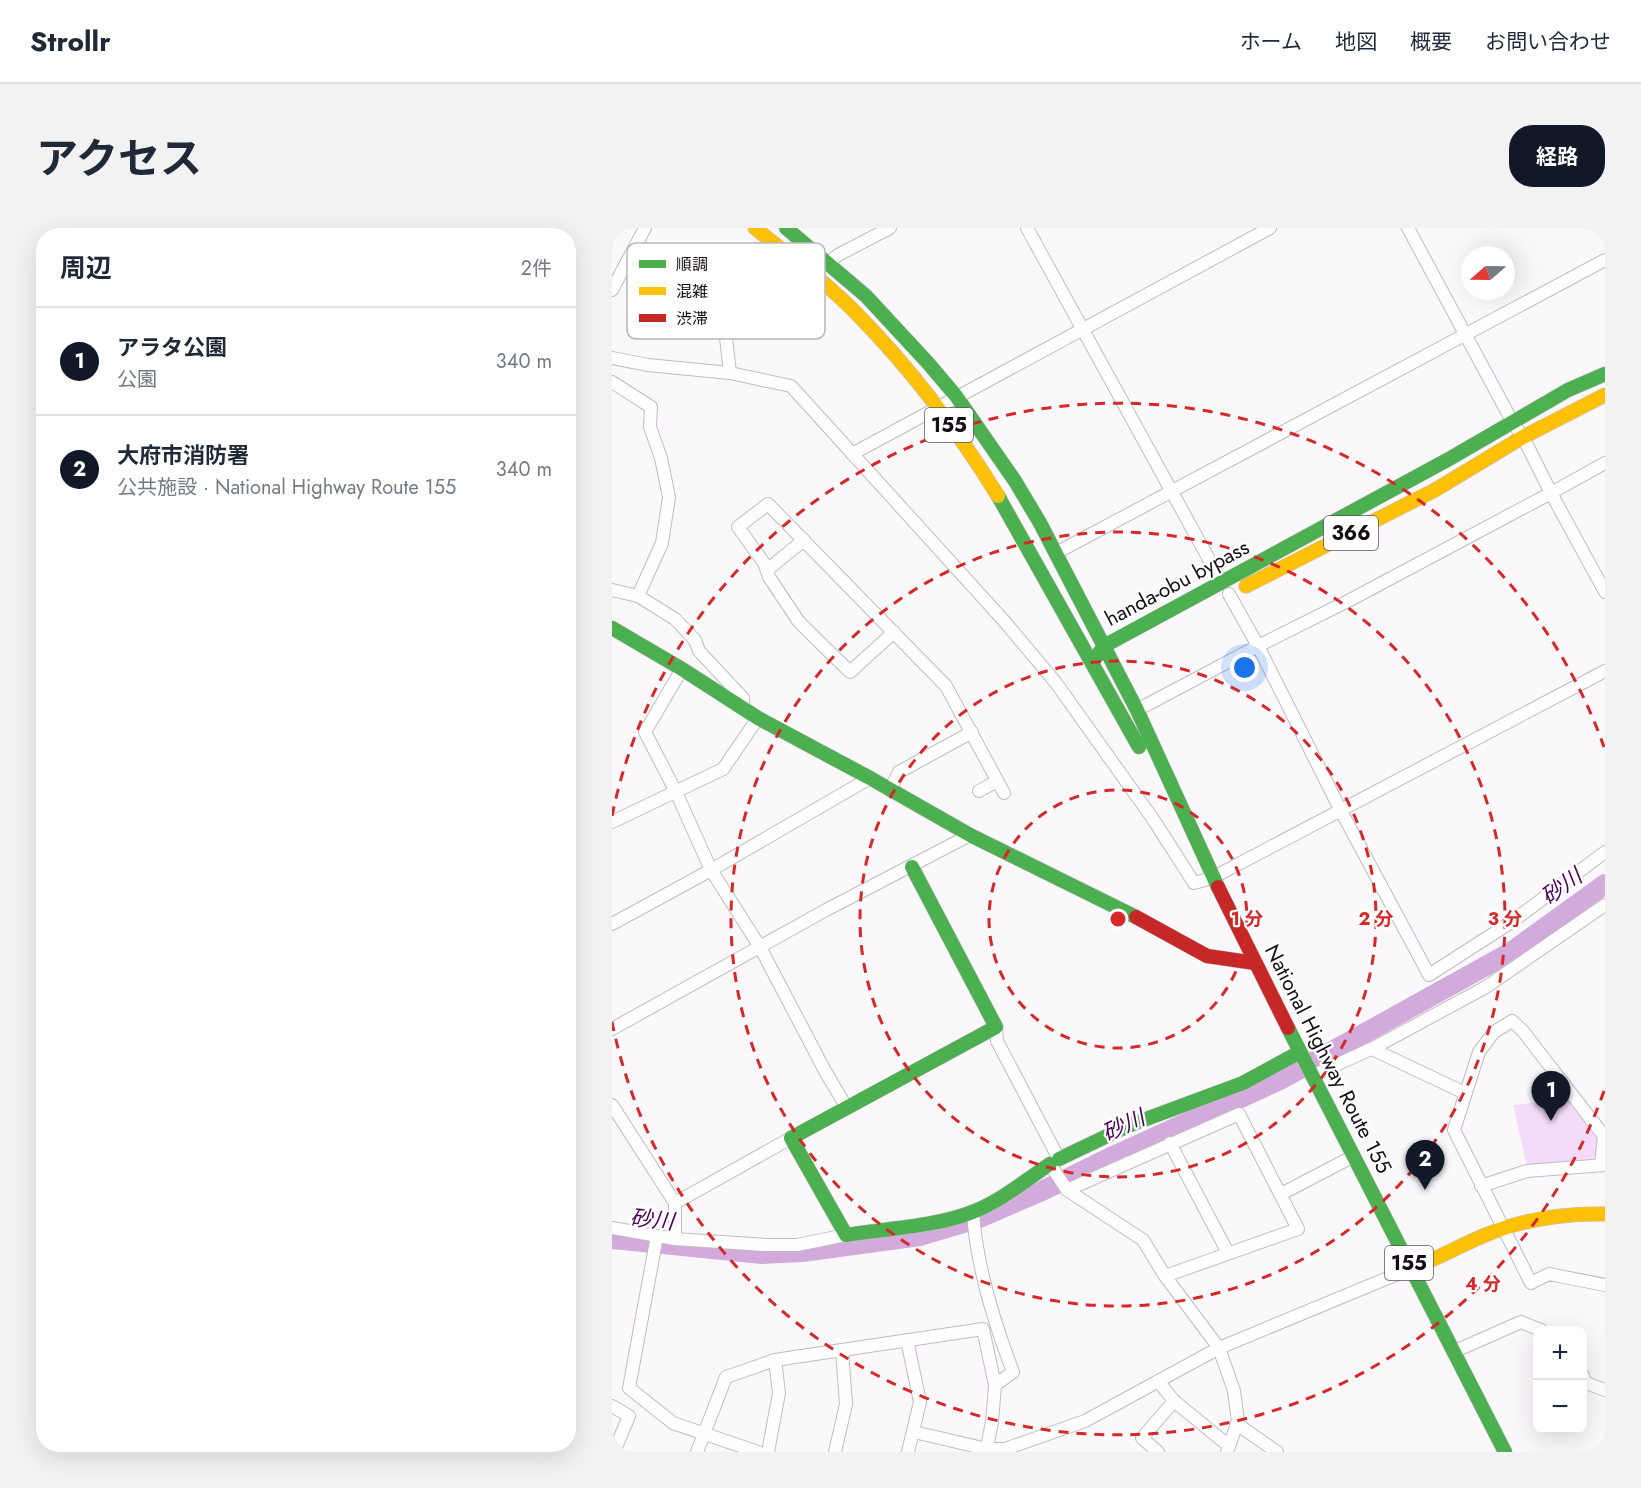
<!DOCTYPE html>
<html lang="ja">
<meta charset="utf-8">
<style>
body{margin:0;font-family:Jost,"Noto Sans JP",sans-serif;background:#f2f2f3;color:#1f2937}
.controls{position:absolute;right:18px;bottom:18px;display:grid;overflow:hidden;border-radius:12px;box-shadow:0 6px 24px #0002}
.controls button{width:54px;height:54px;display:grid;place-items:center;padding:0;border:0;border-bottom:2px solid #e0e1e3;background:#fff;color:#1f2937;font:30px sans-serif}
.compass{position:absolute;left:849px;top:18px;width:54px;height:54px;border-radius:50%;background:#fff;box-shadow:0 6px 24px #0002;rotate:250deg}
.you{position:absolute;left:633px;top:440px;width:21px;height:21px;margin:-15px;border:4px solid #fff;border-radius:50%;background:#1a73e8;box-shadow:0 0 0 9px #1a73e833}
.badge{display:grid;place-items:center;width:39px;height:39px;border-radius:50%;background:#111827;color:#fff;font-size:20px;font-weight:700}
.pin{position:absolute;translate:-50% -50px;filter:drop-shadow(0 2px 3px #0008)}
.pin::after{content:'';position:absolute;top:32px;width:21px;height:18px;background:inherit;clip-path:polygon(0 0,100% 0,50% 100%)}
.list{margin:0;padding:0;list-style:none}
h2{display:flex;justify-content:space-between;align-items:center;height:78px;margin:0;padding:0 24px;font-size:26px}
h2 small{font-size:20px;font-weight:400;color:#747a83}
.list li{display:grid;grid-template-columns:39px 1fr auto;gap:18px;align-items:center;box-sizing:border-box;height:108px;padding:0 24px;border-top:2px solid #e0e1e3}
.list b{display:block;font-size:22px;white-space:nowrap}
.list p{margin:0;font-size:20px;white-space:nowrap;color:#747a83}
.list em{font-size:20px;font-style:normal;color:#747a83}
.map{position:relative;flex:none;width:993px;height:1224px;overflow:hidden;border-radius:24px}
header{display:flex;align-items:center;gap:36px;box-sizing:border-box;height:84px;padding:0 30px;background:#fff;border-bottom:2px solid #e0e1e3}
header strong{font-size:28px}
nav{display:flex;gap:33px;margin-inline-start:auto;font-size:21px}
.intro{display:flex;align-items:center;justify-content:space-between;box-sizing:border-box;height:144px;padding:0 36px}
h1{margin:0;font-size:42px}
.button{padding:15px 27px;border-radius:24px;background:#111827;color:#fff;font-size:21px;font-weight:700}
main{display:flex;gap:36px;padding:0 36px}
aside{flex:1;background:#fff;border-radius:24px;box-shadow:0 6px 24px #0002}
.map>svg:first-child{display:block}
.green{fill:#f4dbfa}
.lines{fill:none;stroke-linecap:round;stroke-linejoin:round}
.river{stroke:#d2aadb;stroke-width:20}
.street-casing{stroke:#c1bbc2;stroke-width:14}
.fast-casing{stroke:#c1bbc2;stroke-width:15}
.slow-casing{stroke:#c1bbc2;stroke-width:15}
.jam-casing{stroke:#c1bbc2;stroke-width:15}
.street{stroke:#fefeff;stroke-width:12}
.fast{stroke:#4caf50;stroke-width:14}
.slow{stroke:#ffc107;stroke-width:14}
.jam{stroke:#c62828;stroke-width:14}
.ring{fill:none;stroke:#d62828;stroke-width:3;stroke-dasharray:10 8}
.labels{text-anchor:middle;stroke-width:4.5;stroke-linejoin:round;paint-order:stroke}
.shield{fill:#fff;stroke:#5b565c;stroke-width:1.5}
.shield-label{font-size:20px;font-weight:bold;fill:#150d16}
.street-label{font-size:21px;fill:#150d16;stroke:#fff}
.water-label{font-size:22px;font-style:italic;fill:#4a0058;stroke:#fff}
.key{fill:#fff;stroke:#b9b6b9;stroke-width:1.5}
.key-label{font-size:16px;fill:#150d16}
.centre{fill:#d62828;stroke:#fff;stroke-width:3}
.ring-label{font-size:18px;text-anchor:middle;font-weight:bold;fill:#d62828;stroke:#fff;stroke-width:4.5;stroke-linejoin:round;paint-order:stroke}
</style>
<header>
<strong>Strollr</strong>
<nav><a>ホーム</a><a>地図</a><a>概要</a><a>お問い合わせ</a></nav>
</header>
<div class="intro"><h1>アクセス</h1><a class="button">経路</a></div>
<main>
<aside>
<h2>周辺<small>2件</small></h2>
<ul class="list">
<li><span class="badge">1</span><div><b>アラタ公園</b><p>公園</p></div><em>340 m</em></li>
<li><span class="badge">2</span><div><b>大府市消防署</b><p>公共施設 · National Highway Route 155</p></div><em>340 m</em></li>
</ul>
</aside>
<div class="map">
<svg width="993" height="1224" viewBox="0 0 993 1224">
<rect width="100%" height="100%" fill="#fbf8fc"/>
<!-- green -->
<polygon class="green" points="957,871 987,910 986,930 915,938 901,877"/>
<g class="lines">
<!-- river -->
<polyline class="river" points="0,1011 150,1026 190,1024 308,1008 365,991 430,963 501,928 668,852 899,724 993,656"/>
<!-- street casing -->
<g class="street-casing">
<g id="street">
<polyline points="415,0 610,355"/>
<polyline points="796,0 901,195 911,209 939,265 993,235"/>
<polyline points="216,35 226,27 278,0"/>
<polyline points="0,62 33,0"/>
<polyline points="0,130 36,137 118,145 179,158 393,394 444,455 541,591 582,655 600,650 993,443"/>
<polyline points="118,145 113,101 115,88 140,72 187,46 193,40"/>
<polyline points="0,154 39,179 38,199 49,230 57,269 50,315 26,368"/>
<polyline points="240,226 658,0"/>
<polyline points="444,325 993,32"/>
<polyline points="155,342 192,312"/>
<polyline points="0,362 26,368 63,391 83,412 87,423 131,470 132,481"/>
<polyline points="617,366 646,418 738,372 939,265 993,364"/>
<polyline points="282,404 238,444 187,394 157,349 152,335 126,299 156,276 334,458 392,565"/>
<polyline points="70,441 33,504 64,564 99,642 148,719 213,843 235,880"/>
<polyline points="525,482 646,418 729,583 817,747 901,693 993,624"/>
<polyline points="278,562 287,544 360,504"/>
<polyline points="367,563 385,553"/>
<polyline points="0,594 111,541 146,490"/>
<polyline points="0,696 99,642 258,550"/>
<polyline points="384,799 385,813 447,931 438,936 455,962 531,1012 553,1048 607,1120 622,1163 626,1193 615,1224"/>
<polyline points="0,801 214,682 358,607"/>
<polyline points="760,821 853,865"/>
<polyline points="700,848 763,819 874,759 993,677"/>
<polyline points="0,877 63,975 63,1011"/>
<polyline points="558,915 616,1025"/>
<polyline points="989,937 992,908 910,802 900,793 882,804 867,824 842,902 919,1055 937,1046 993,1057"/>
<polyline points="869,958 915,943 993,937"/>
<polyline points="455,962 627,886 686,1001 553,1048"/>
<polyline points="669,966 742,928"/>
<polyline points="63,975 179,910"/>
<path d="M361,984C364,1037 382,1094 401,1144L383,1157"/>
<polyline points="0,1000 63,1011 154,1017 185,1017 234,1007"/>
<polyline points="45,1008 17,1160 61,1195 146,1224"/>
<polyline points="295,1112 308,1174 296,1224"/>
<polyline points="841,1124 909,1094 929,1102"/>
<polyline points="970,1146 974,1155 993,1162"/>
<polyline points="546,1153 562,1173 617,1218"/>
<polyline points="0,1178 17,1188 2,1224"/>
<polyline points="625,1196 665,1224"/>
<polyline points="302,1204 375,1221 393,1221 473,1193 607,1120 800,1040"/>
<polyline points="85,1224 114,1149 163,1132 371,1101 383,1157 380,1194 374,1224"/>
<polyline points="156,1224 167,1165 163,1132"/>
<polyline points="223,1224 234,1176 230,1122"/>
<polyline points="546,1224 530,1210 562,1173"/>
</g>
</g>
<!-- fast casing -->
<g class="fast-casing">
<g id="fast">
<polyline points="174,0 254,68 316,135 344,168 403,253 428,295 525,482 606,659"/>
<polyline points="386,268 527,519"/>
<polyline points="0,400 70,441 146,490 258,550 358,607 524,689"/>
<polyline points="485,428 492,418 837,231 956,162 993,146"/>
<path d="M300,639L384,799L179,910L234,1007C272,1001 328,998 363,983C390,972 414,952 438,936"/>
<polyline points="676,800 893,1224"/>
<polyline points="447,931 518,897 631,855 688,824"/>
</g>
</g>
<!-- slow casing -->
<g class="slow-casing">
<g id="slow">
<path d="M143,0C177,28 214,54 245,86C298,140 346,203 386,268"/>
<polyline points="634,358 823,262 911,209 993,167"/>
<path d="M800,1040C825,1031 847,1018 871,1008C911,991 951,985 993,986"/>
</g>
</g>
<!-- jam casing -->
<g class="jam-casing">
<g id="jam">
<polyline points="606,659 676,800"/>
<polyline points="524,689 595,728 643,735"/>
</g>
</g>
<!-- street -->
<use href="#street" class="street"/>
<!-- fast -->
<use href="#fast" class="fast"/>
<!-- slow -->
<use href="#slow" class="slow"/>
<!-- jam -->
<use href="#jam" class="jam"/>
</g>
<!-- distance rings -->
<g class="ring">
<circle cx="506" cy="691" r="129"/>
<circle cx="506" cy="691" r="258"/>
<circle cx="506" cy="691" r="387"/>
<path d="M992 863A516 516 0 0 1 0 794M0 588A516 516 0 0 1 992 519"/>
</g>
<g class="labels">
<!-- shield labels -->
<g class="shield">
<rect x="313" y="180" width="48" height="34" rx="4.5"/>
<rect x="712" y="288" width="54" height="34" rx="4.5"/>
<rect x="773" y="1018" width="48" height="34" rx="4.5"/>
</g>
<g class="shield-label">
<text x="337" y="204">155</text>
<text x="739" y="312">366</text>
<text x="797" y="1042">155</text>
</g>
<!-- street labels -->
<g class="street-label">
<text transform="translate(565 355) rotate(-28)" y="7">handa-obu bypass</text>
<text transform="translate(716 831) rotate(63)" y="7">National Highway Route 155</text>
</g>
<!-- water labels -->
<g class="water-label">
<text transform="translate(949 658) rotate(-36)" y="8">砂川</text>
<text transform="translate(511 897) rotate(-25)" y="8">砂川</text>
<text transform="translate(40 991) rotate(6)" y="8">砂川</text>
</g>
</g>
<!-- legend -->
<rect x="15" y="15" width="198" height="96" rx="9" class="key"/>
<rect x="27" y="32" width="27" height="8" fill="#4caf50"/>
<rect x="27" y="59" width="27" height="8" fill="#ffc107"/>
<rect x="27" y="86" width="27" height="8" fill="#c62828"/>
<g class="key-label">
<text x="64" y="42">順調</text>
<text x="64" y="69">混雑</text>
<text x="64" y="96">渋滞</text>
</g>
<circle cx="506" cy="691" r="9" class="centre"/>
<g class="ring-label">
<text x="635" y="697">1 分</text>
<text x="764" y="697">2 分</text>
<text x="893" y="697">3 分</text>
<text x="871" y="1062">4 分</text>
</g>
</svg>
<div class="controls">
<button>+</button>
<button>−</button>
</div>
<svg class="compass" viewBox="-18 -18 36 36"><path d="M0-13l5 13h-10z" fill="#e53935"/><path d="M0 13l5-13h-10z" fill="#747a83"/></svg>
<div class="you"></div>
<div class="pin badge" style="left:939px;top:893px">1</div>
<div class="pin badge" style="left:813px;top:962px">2</div>
</div>
</main>
